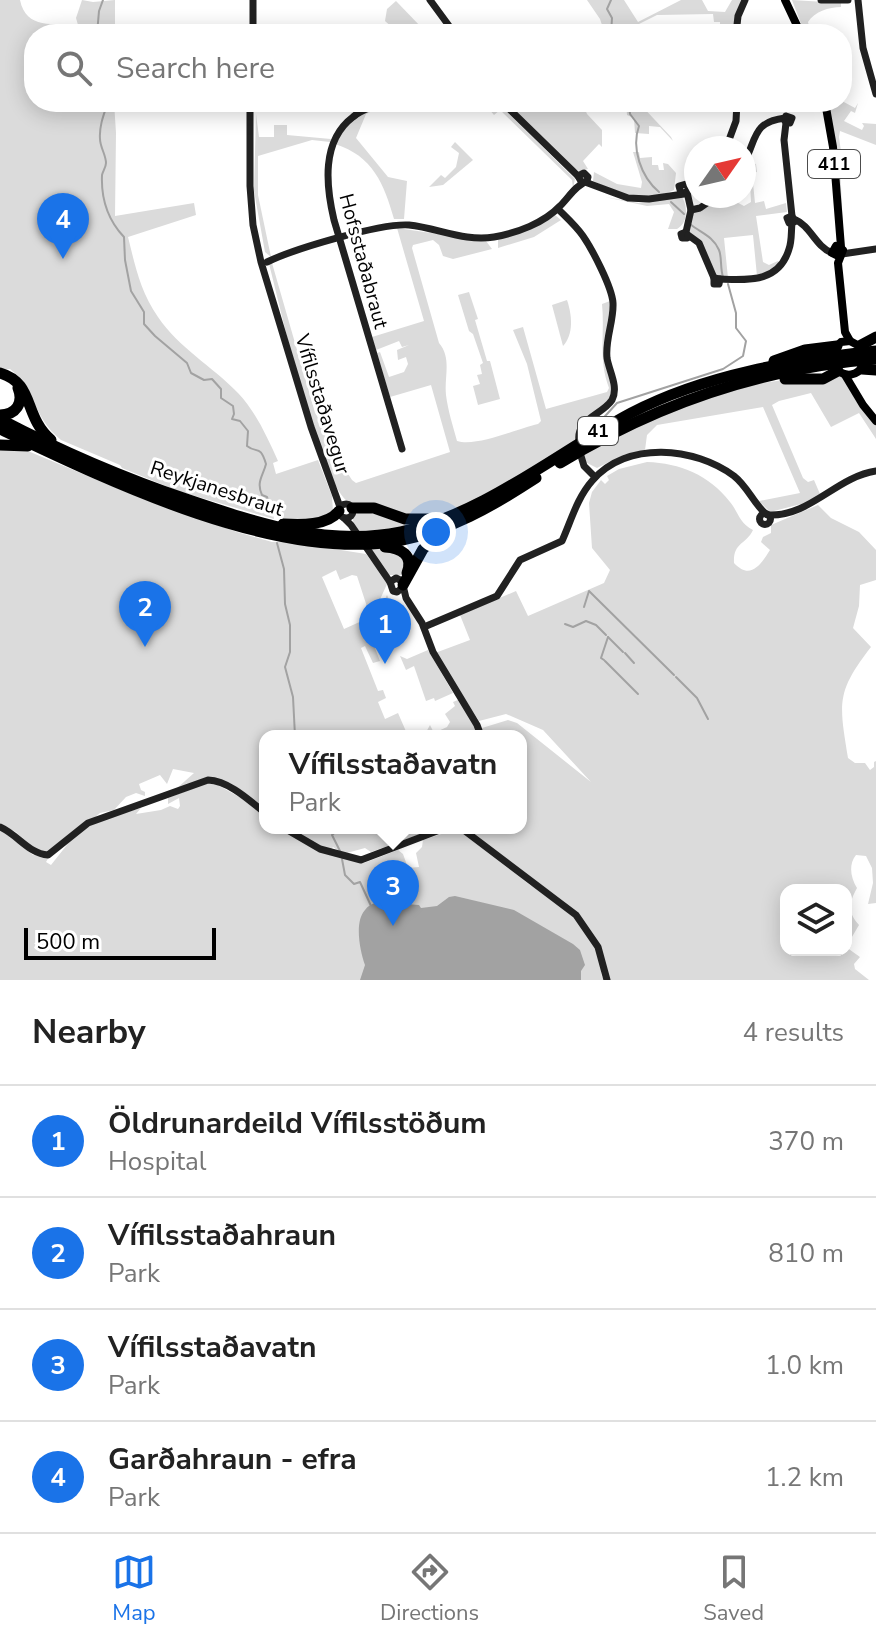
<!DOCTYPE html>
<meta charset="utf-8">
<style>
body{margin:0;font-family:"Nunito Sans",sans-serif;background:#f6f6f6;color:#222}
.controls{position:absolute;right:24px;bottom:24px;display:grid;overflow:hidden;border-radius:16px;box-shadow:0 4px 20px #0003}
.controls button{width:72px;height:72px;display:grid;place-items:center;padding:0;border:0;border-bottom:2px solid #e0e0e0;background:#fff;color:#222;font:40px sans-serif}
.compass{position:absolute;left:684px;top:136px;width:72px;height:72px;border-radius:50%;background:#fff;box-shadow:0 4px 20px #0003;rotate:56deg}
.scale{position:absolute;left:24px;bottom:20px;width:192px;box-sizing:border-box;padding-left:8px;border:4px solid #000;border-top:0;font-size:22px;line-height:28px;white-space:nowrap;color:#000;-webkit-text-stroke:6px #fff;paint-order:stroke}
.you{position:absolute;left:436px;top:532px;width:28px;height:28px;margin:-20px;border:6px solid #fff;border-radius:50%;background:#1a73e8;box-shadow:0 0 0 12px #1a73e833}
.badge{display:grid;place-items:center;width:52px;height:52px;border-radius:50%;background:#1a73e8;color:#fff;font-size:26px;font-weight:700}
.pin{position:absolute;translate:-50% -66px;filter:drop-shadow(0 2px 4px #0008)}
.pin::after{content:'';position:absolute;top:42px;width:28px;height:24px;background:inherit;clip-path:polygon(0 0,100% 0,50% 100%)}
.popup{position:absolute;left:259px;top:730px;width:268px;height:104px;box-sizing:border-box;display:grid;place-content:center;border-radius:16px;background:#fff;filter:drop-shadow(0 2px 6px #0005);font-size:26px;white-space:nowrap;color:#767676}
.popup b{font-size:30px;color:#222}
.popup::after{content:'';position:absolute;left:50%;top:100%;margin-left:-16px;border:16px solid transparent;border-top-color:#fff}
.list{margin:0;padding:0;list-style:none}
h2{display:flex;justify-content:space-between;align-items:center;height:104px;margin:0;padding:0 32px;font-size:34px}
h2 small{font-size:26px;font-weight:400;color:#767676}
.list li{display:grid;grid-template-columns:52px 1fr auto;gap:24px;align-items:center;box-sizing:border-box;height:112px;padding:0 32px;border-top:2px solid #e0e0e0}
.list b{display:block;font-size:30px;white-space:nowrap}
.list p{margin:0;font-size:26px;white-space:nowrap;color:#767676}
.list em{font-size:26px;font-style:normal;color:#767676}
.icon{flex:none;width:44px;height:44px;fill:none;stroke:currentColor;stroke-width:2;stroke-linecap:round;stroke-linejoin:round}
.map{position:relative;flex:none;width:876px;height:980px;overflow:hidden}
.search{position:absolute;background:#fff;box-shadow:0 4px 20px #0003;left:24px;right:24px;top:24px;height:88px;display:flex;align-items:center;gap:20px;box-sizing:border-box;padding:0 28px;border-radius:32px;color:#767676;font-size:30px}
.sheet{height:552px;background:#fff}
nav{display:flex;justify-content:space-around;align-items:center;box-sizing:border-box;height:112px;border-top:2px solid #e0e0e0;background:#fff;font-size:22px;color:#767676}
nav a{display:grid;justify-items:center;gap:4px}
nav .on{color:#1a73e8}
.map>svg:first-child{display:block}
.green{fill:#dbdbdb;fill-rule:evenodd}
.water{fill:#a2a2a2}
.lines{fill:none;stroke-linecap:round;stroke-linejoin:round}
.stream{stroke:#a2a2a2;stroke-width:2}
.secondary{stroke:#212121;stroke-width:7}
.primary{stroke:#000;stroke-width:8}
.highway{stroke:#000;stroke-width:11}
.labels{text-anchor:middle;stroke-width:6;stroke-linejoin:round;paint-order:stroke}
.shield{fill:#fff;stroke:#4c4c4c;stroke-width:2}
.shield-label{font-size:18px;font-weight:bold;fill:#000}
.street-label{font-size:20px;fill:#000;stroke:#fff}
</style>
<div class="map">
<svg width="876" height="980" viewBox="0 0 876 980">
<rect width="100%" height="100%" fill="#fff"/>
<!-- green -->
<g class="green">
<path d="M0,0H20C26,30 54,23 78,25L76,18L82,0L93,2L115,0V34H34V102H114L116,133L115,216L194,203L196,215L128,237C135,265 140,291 158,317C179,348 212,366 238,393C256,412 267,437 278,461L273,463L276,474L318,460L332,496L333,512L324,518L284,522L281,512L273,513L274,519L178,491L122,468L120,465L61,440C32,417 36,388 10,369H0Z"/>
<polygon points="587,0 624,0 638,22 681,0 702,0 708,11 725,12 732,0 741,0 736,16 735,34 720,34 720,22 714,22 713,14 657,15 629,29 627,34 605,34 600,19"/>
<path d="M792,0L841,3V7C829,7 814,12 808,22L811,34H805Z"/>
<polygon points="396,1 422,28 415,34 400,34 385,21 387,9"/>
<polygon points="842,101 855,108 858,103 855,113 851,111 844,121 862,130 864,126 862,123 876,124 876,145 840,131 839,137 842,159 850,161 840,166 844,247 826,102"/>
<polygon points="483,102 497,102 507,112 575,179 573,188 572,180 500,110 494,115"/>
<polygon points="504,102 582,102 587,114 602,130 602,147 599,144 583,161 588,169 580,171 574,169"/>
<polygon points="626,102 638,102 671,137 673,141 660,127 649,126 649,134 635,133 634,118 627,115"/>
<path d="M374,108L376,109L366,114L356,138L388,177L407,181L404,219H394C384,184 373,156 335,144C345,126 356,118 374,108Z"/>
<polygon points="256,114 259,137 274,137 274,125 287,125 287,135 331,139 330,142 312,140 258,156 258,195 271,257 265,252 254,191"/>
<polygon points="455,142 473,160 443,185 429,187 441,175 445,178 456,167 459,153 451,147"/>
<path d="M633,152H639L640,158L652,157V165H658L659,170H664L663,163L668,164L676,173L674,190C646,204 619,194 593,181L594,172L617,184L641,188L642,182Z"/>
<polygon points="748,162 756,164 757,172 752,173 755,203 764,201 766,209 786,203 787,212 756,216 763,262 769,265 778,261 780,263 770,272 757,276 753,235 724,238 728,278 716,276 702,246 688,234 692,214 720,196 725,196 744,206 751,202 750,183 744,177 744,168"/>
<path d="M605,197L639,203L682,197C688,207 688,223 677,229H668L674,212L669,204L647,206Z"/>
<polygon points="555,215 561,220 534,237 498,248 498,239"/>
<path d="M397,228L486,241L492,249L453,259L443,256L439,245L433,240L413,245L412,248L439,343C452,358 444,377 446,395C448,411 453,426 457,441C477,447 516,429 538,424L541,421L527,364L513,330L523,327L546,409L607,392L609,388C598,359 605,333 602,304L610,301L609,370L612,396L583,423L576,440L491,493L442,516L427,519L350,503C320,488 280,305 269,264L272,263L314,409L331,448L352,480L356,483L450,452L431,385L390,397L377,353L380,352L389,377L404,372L408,364L406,357L398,360L397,350L409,345L402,347L399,341L376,350L372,337L424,321Z"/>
<polygon points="469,292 478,319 475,320 487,361 490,361 500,399 478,405 473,386 480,384 477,375 482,374 480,365 483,363 473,334 469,331 458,295"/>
<path d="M567,300C572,315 574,334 563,346L552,305Z"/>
<path d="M836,375L843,377L856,401L876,425V439L859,413L831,427L811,393L779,401L772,405L803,478L808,482L814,480L820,494L805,503L770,512L759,501L800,493L763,407L657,425L647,435L645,450L623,455L597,468L585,462L583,453C632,426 683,401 737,388C769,380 803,379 836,375Z"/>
<polygon points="23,449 143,499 237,532 272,542 290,542 366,554 388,582 371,619 357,576 352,575 340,580 336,570 322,577 344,629 364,620 380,661 373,663 365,646 361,648 378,691 383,690 386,698 378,702 385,719 398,713 408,736 265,736 265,812 220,781 176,789 194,773 173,769 167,784 160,775 139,784 141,790 145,792 145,796 136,793 126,797 114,810 100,813 51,854 29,847 16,832 0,825 0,450"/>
<path d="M647,462C680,463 709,475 730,502C739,513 739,523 753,530C746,545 733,542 734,563C750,580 760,566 770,550L761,542L763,537L771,533V525L818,505L831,518L859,532L876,550V580L860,585L859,606L853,628L871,647C836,692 839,703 848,758L855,763H865L870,770L874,767V762L876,761V903L868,904L873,883L872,868L866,856L856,855C848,865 851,878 857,888C849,903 847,912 859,925L846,947L860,957L854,964L855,969L869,980H609L601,971L602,977L606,980H0V829L33,855L49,857L46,862L51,865L74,836L97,821L141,808L136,814L161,810L170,806L178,809L180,806L179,798L168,804V798L207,783L216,784L241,798L265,817V828H280L316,849L364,863L398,850L403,854L408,868L419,867L416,853L422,847L423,840L457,829L530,885L566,903L464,828H521V736H484L482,728L508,720L517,723L591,782L543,730L506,714L479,721L435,653L470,640L460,615L516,591L528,616L604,583L610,570L592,548L589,503L592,492L601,480L605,484L609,480L607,476L619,469ZM786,890H846V950H786Z"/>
<polygon points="354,510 422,523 392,529 358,531 353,521"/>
<polygon points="369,548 392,550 406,559 403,575 389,575"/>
<polygon points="387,595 399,621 396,626 385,630 380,623 372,626"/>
<polygon points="428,650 453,693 435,701 434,698 426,701 414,666 406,670 400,656 407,659"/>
<polygon points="460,699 479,736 424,736 430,725 434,733 447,727 450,722 445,714 455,706 453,702"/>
<polygon points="285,828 437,828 371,852 365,848 343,854 333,847 329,852"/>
</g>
<!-- water -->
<path class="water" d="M455,896L514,910L573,944L580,950L585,965L581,971V980H360L365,965C360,951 354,922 365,910C370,903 381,901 388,898L392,903L419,905L421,908L437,906L449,897Z"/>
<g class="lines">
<!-- stream -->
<g class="stream">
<polyline points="97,34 99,11 103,0"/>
<polyline points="611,34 612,18 607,9 611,0"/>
<path d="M108,102C104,114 99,126 100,139C100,147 106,155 106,163C106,167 103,171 102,175C101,198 108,220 124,237L125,260L131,291L144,312V324L155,336L187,363L191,373L204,380L212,379L221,389V398L233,406L234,414L232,419L240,421L248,431L247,446C257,454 260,444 266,464C263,476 256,482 262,495L267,497L271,508"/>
<path d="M629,102L630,114L639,126C631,148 641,177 659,192"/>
<polyline points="671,202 684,214"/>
<path d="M690,224C701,233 713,236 719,250C722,257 720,268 723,277"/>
<polyline points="597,425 617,403 723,369 743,356 746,341 736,328 736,313 728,284"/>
<polyline points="277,543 284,569 285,604 290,625 290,652 285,667 293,697 295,736"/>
<polyline points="584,607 589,591 674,675"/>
<polyline points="565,624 573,627 586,621 596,625 606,635"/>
<polyline points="608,637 623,652"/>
<polyline points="625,653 634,663"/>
<polyline points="604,660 601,658 608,637"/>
<polyline points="605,661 638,694"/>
<polyline points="676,677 697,698 708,719"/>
<polyline points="340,828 332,835 341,853"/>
<polyline points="342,859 345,875 354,884 360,882 371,906"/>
</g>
<!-- secondary -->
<g class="secondary">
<polyline points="253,0 253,34"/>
<polyline points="430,0 455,34"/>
<polyline points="821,0 848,0"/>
<polyline points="858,0 863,48 876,94"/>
<polyline points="736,34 738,16 745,0"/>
<polyline points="250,102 250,186 253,225 261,262 311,427 340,507"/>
<path d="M382,102C372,107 361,110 353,117C321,141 326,186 334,220L402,449"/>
<polyline points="502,102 578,176"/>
<polygon points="786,116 792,118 790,123 785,121"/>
<polyline points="786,123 784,140 792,216"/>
<polyline points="726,148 736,121 737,102"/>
<path d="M744,163C757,139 752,122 785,118"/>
<polyline points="585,182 628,198 649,199 684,194 689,189 686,184 679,186 681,193"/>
<path d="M558,209C566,217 576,226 583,236C592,249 612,287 613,303C614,321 605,339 607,358C609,371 619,387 612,400C602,415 576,419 579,441"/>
<polyline points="691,210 700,208 717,196"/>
<polygon points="792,216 794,222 789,223 787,218"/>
<path d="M794,219C811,226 815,246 832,253"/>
<polyline points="686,232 687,238 682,238 681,234 686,232 691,210 687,192"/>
<polyline points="688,235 699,243 714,278"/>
<polyline points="842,254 876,249"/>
<path d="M267,262C294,249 380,223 409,225C438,228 465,242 494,237C517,233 544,223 560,206C569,197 575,186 587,181L588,177L584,173L578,176L582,183"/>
<polygon points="714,278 720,279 719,284 714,284"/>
<path d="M720,279C748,280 779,283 789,249C792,241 791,232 792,223"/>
<polyline points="581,456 584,466 595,477"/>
<circle cx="346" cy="511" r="7"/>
<circle cx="765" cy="519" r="5.5"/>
<path d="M768,515C810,517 836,477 876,471"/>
<polyline points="344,518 351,525 390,582"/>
<polyline points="402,588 397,592 393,591 390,582 396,578 402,581 406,598 422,623 433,652 477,725 481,736"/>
<path d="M424,627L497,596L520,560L562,541C571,521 577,498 592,481C627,440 695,447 734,476C748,487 753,503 766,514"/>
<path d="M0,827C18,835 29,854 48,855L88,823L208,780C229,781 249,800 265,813"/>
<polyline points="284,828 320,849 361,860 445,828"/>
<polyline points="461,828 576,915 598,947 607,980"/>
</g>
<!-- primary -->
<g class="primary">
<polyline points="785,0 801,34"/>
<polyline points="825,102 833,147 841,247"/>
<polyline points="840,257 832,253 836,246 843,250 838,263 845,332 850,341 863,348"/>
<polyline points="834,349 841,342 850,341"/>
<path d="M836,369C846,378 857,376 864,365"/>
<polyline points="845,375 863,405 876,421"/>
</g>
<!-- highway -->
<g class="highway">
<polyline points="861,345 876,337"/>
<polyline points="774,361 805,350 837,346"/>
<polyline points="862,369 876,370"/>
<path d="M0,373C35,383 23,416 51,440"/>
<polyline points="785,379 823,379 838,371"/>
<path d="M0,415C16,415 24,403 18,388"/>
<path d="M0,419C61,451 124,478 189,500C257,523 328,547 401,532C486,513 556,453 631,413C706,374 793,360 876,351"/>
<path d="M0,429C109,481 276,562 398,541C448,532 493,506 536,478"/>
<polyline points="0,445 28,446"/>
<path d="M560,463C658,403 761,368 876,359"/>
<polyline points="352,508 374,508 405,519 429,519"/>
<path d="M283,524C301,525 327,526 339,511"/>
<path d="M385,547C401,548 414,555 407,573"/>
<polyline points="403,585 423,549 442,532"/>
</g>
</g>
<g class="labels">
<!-- shield labels -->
<g class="shield">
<rect x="808" y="150" width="52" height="28" rx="6"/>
<rect x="578" y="417" width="40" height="28" rx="6"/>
</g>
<g class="shield-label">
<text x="834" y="170">411</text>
<text x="598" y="437">41</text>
</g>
<!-- street labels -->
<g class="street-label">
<text transform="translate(364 261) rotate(75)" y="7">Hofsstaðabraut</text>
<text transform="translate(323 404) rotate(73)" y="7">Vífilsstaðavegur</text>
<text transform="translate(217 488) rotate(18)" y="7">Reykjanesbraut</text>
</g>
</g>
</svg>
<div class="controls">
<button><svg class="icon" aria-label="layers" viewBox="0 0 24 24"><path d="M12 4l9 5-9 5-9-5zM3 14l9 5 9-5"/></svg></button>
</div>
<svg class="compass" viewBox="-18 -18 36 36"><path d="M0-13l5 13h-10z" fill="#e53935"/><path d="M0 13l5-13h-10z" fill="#767676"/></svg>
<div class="scale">500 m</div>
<div class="you"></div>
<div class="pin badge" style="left:385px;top:664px">1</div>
<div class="pin badge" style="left:145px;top:647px">2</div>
<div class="pin badge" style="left:393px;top:926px">3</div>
<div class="popup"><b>Vífilsstaðavatn</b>Park</div>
<div class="pin badge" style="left:63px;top:259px">4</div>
<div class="search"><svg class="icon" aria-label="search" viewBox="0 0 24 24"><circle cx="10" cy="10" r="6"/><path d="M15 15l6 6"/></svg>Search here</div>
</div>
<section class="sheet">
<h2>Nearby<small>4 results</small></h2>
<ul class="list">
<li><span class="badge">1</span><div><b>Öldrunardeild Vífilsstöðum</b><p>Hospital</p></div><em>370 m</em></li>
<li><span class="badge">2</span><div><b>Vífilsstaðahraun</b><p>Park</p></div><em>810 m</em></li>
<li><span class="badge">3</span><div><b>Vífilsstaðavatn</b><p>Park</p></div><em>1.0 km</em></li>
<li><span class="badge">4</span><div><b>Garðahraun - efra</b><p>Park</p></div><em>1.2 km</em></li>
</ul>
</section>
<nav>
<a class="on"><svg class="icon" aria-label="map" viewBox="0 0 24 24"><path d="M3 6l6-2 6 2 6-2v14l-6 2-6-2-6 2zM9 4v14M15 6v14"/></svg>Map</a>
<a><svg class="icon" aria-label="directions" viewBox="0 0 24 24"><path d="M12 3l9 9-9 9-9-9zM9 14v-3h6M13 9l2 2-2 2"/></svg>Directions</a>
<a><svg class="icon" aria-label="saved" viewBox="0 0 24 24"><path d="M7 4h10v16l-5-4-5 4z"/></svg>Saved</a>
</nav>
